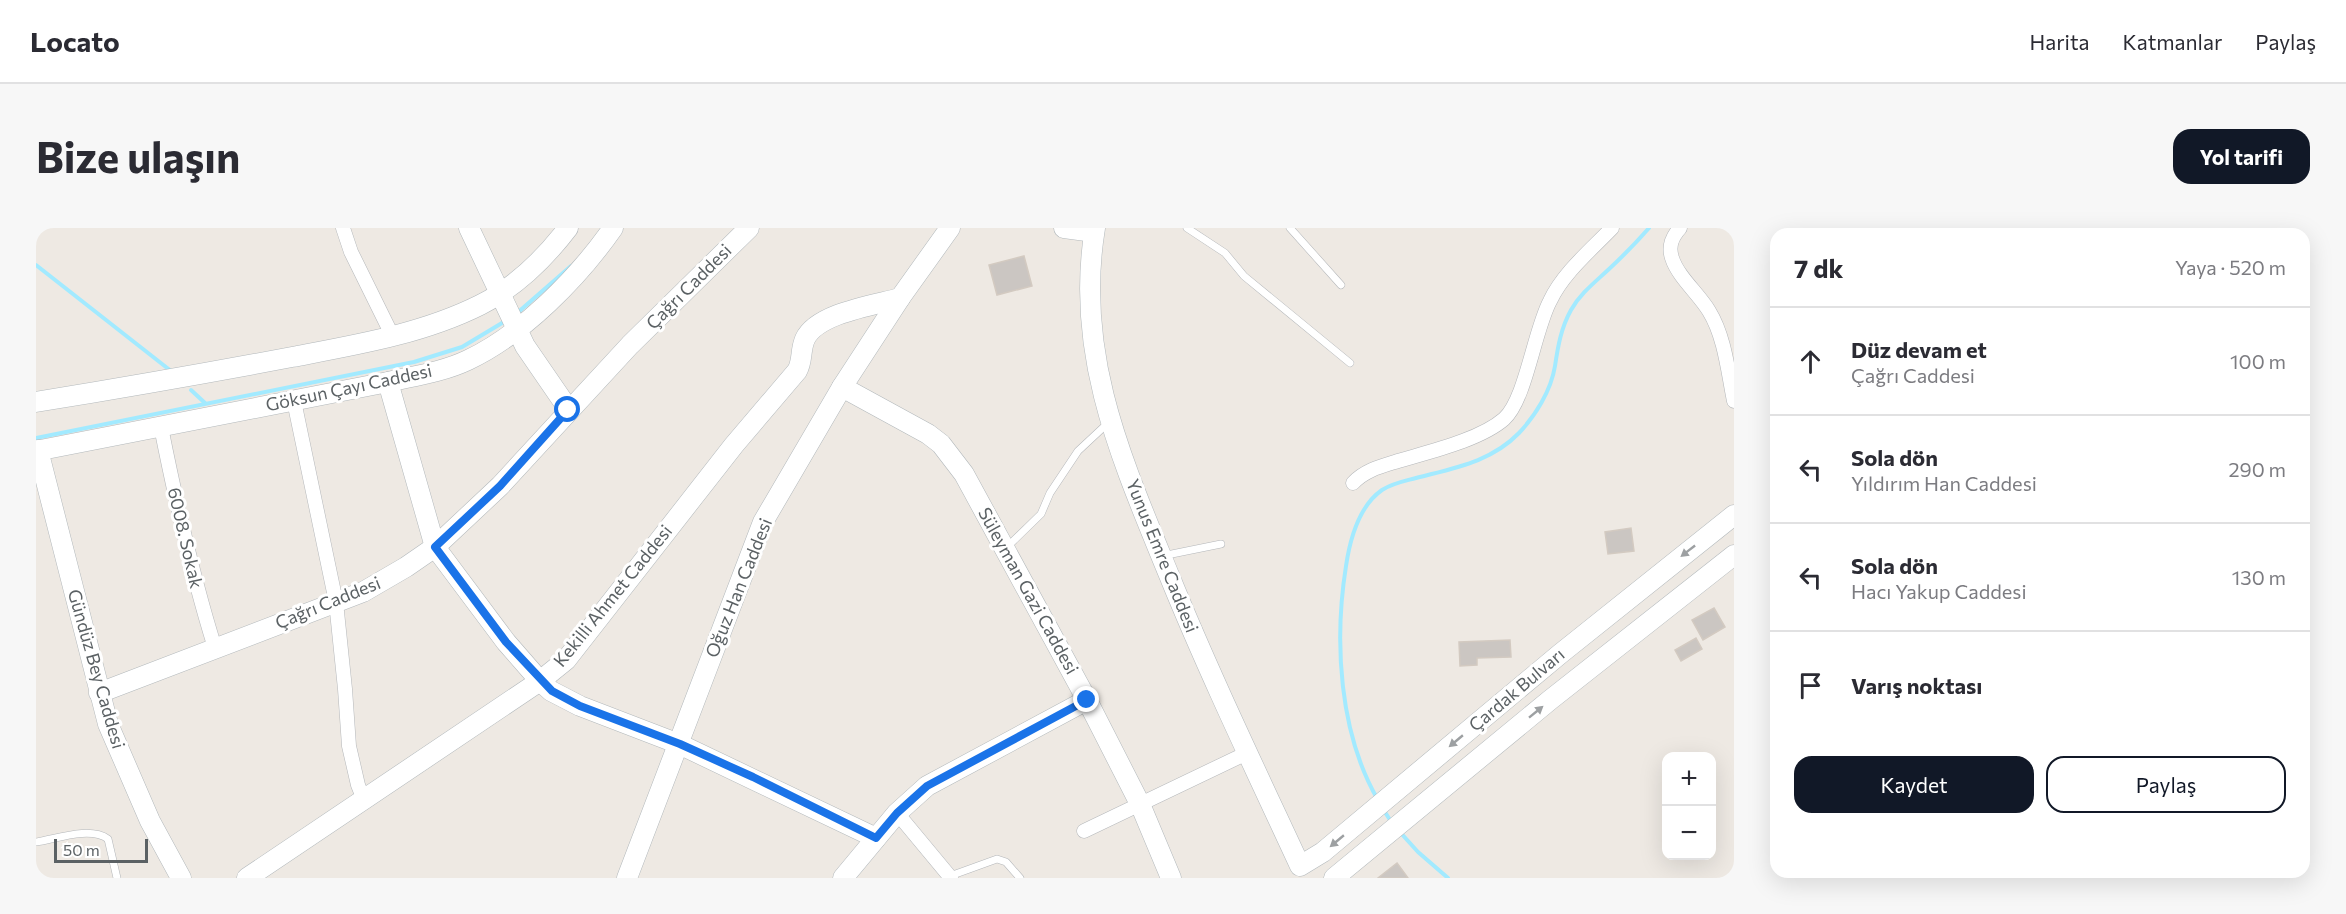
<!DOCTYPE html>
<html lang="tr">
<meta charset="utf-8">
<style>
body{margin:0;font-family:Commissioner,sans-serif;background:#f7f7f7;color:#2b2b33}
.controls{position:absolute;right:18px;bottom:18px;display:grid;overflow:hidden;border-radius:12px;box-shadow:0 6px 24px #0002}
.controls button{width:54px;height:54px;display:grid;place-items:center;padding:0;border:0;border-bottom:2px solid #e1e1e2;background:#fff;color:#2b2b33;font:30px sans-serif}
.scale{position:absolute;left:18px;bottom:15px;width:94px;box-sizing:border-box;padding-left:6px;border:3px solid #5b6164;border-top:0;font-size:16px;line-height:21px;white-space:nowrap;color:#5b6164;-webkit-text-stroke:4px #fff;paint-order:stroke}
.stop{position:absolute;width:18px;height:18px;margin:-14px;border:4px solid #1a73e8;border-radius:50%;background:#fff}
.stop.end{background:#1a73e8;border-color:#fff;box-shadow:0 2px 6px #0008}
.list{margin:0;padding:0;list-style:none}
h2{display:flex;justify-content:space-between;align-items:center;height:78px;margin:0;padding:0 24px;font-size:26px}
h2 small{font-size:20px;font-weight:400;color:#7c7c81}
.list li{display:grid;grid-template-columns:39px 1fr auto;gap:18px;align-items:center;box-sizing:border-box;height:108px;padding:0 24px;border-top:2px solid #e1e1e2}
.list b{display:block;font-size:22px;white-space:nowrap}
.list p{margin:0;font-size:20px;white-space:nowrap;color:#7c7c81}
.list em{font-size:20px;font-style:normal;color:#7c7c81}
.actions{display:flex;gap:12px;padding:18px 24px}
.actions a{flex:1;padding:14px 0;border:2px solid #111827;border-radius:18px;text-align:center;font-size:21px;color:#111827}
.actions .main{background:#111827;color:#fff}
.icon{flex:none;width:33px;height:33px;fill:none;stroke:currentColor;stroke-width:2;stroke-linecap:round;stroke-linejoin:round}
.map{position:relative;flex:none;width:1698px;height:650px;overflow:hidden;border-radius:18px}
header{display:flex;align-items:center;gap:36px;box-sizing:border-box;height:84px;padding:0 30px;background:#fff;border-bottom:2px solid #e1e1e2}
header strong{font-size:28px}
nav{display:flex;gap:33px;margin-inline-start:auto;font-size:21px}
.intro{display:flex;align-items:center;justify-content:space-between;box-sizing:border-box;height:144px;padding:0 36px}
h1{margin:0;font-size:42px}
.button{padding:15px 27px;border-radius:18px;background:#111827;color:#fff;font-size:21px;font-weight:700}
main{display:flex;gap:36px;padding:0 36px}
aside{flex:1;background:#fff;border-radius:18px;box-shadow:0 6px 24px #0002}
.map>svg:first-child{display:block}
.lines{fill:none;stroke-linecap:round;stroke-linejoin:round}
.stream{stroke:#a2eaff;stroke-width:4}
.building{fill:#cbc6c2;stroke:#d3cac1;stroke-width:1.5}
.lane-casing{stroke:#b4b7ba;stroke-width:8}
.street-casing{stroke:#b4b7ba;stroke-width:15}
.secondary-casing{stroke:#b2b8bb;stroke-width:21}
.lane{stroke:#fff;stroke-width:7}
.street{stroke:#fff;stroke-width:14}
.secondary{stroke:#fff;stroke-width:20}
.oneway{fill:#9da0a2}
.route{stroke:#1a73e8;stroke-width:8}
.labels{text-anchor:middle;stroke-width:6;stroke-linejoin:round;paint-order:stroke}
.street-label{font-size:18px;fill:#5b6164;stroke:#fff}
</style>
<header>
<strong>Locato</strong>
<nav><a>Harita</a><a>Katmanlar</a><a>Paylaş</a></nav>
</header>
<div class="intro"><h1>Bize ulaşın</h1><a class="button">Yol tarifi</a></div>
<main>
<div class="map">
<svg width="1698" height="650" viewBox="0 0 1698 650">
<rect width="100%" height="100%" fill="#eee9e3"/>
<g class="lines">
<!-- stream -->
<g class="stream">
<polyline points="0,37 135,143"/>
<polyline points="480,86 535,38"/>
<polyline points="155,162 169,175"/>
<polyline points="0,210 378,134 426,119 471,92"/>
<path d="M1342,572C1303,505 1298,413 1310,338C1314,311 1323,278 1346,262C1357,255 1369,253 1380,250C1418,240 1455,234 1483,205C1499,188 1515,163 1519,138C1522,118 1525,100 1535,82C1544,66 1558,55 1572,42C1586,29 1600,15 1613,0"/>
<polyline points="1347,581 1356,595"/>
<polyline points="1363,603 1382,624 1412,650"/>
</g>
</g>
<!-- building -->
<g class="building">
<polygon points="988,28 996,58 961,67 953,37"/>
<polygon points="1595,300 1598,323 1572,326 1569,304"/>
<polygon points="1678,380 1689,399 1667,412 1656,392"/>
<polygon points="1660,410 1666,421 1645,433 1639,422"/>
<polygon points="1474,412 1475,429 1441,430 1441,437 1424,438 1423,414"/>
<polygon points="1361,635 1372,650 1342,650"/>
</g>
<g class="lines">
<!-- lane casing -->
<g class="lane-casing">
<g id="lane">
<polyline points="1151,0 1189,25 1208,48 1314,135"/>
<polyline points="1254,0 1305,57"/>
<polyline points="971,319 1005,286 1014,265 1042,223 1072,195"/>
<polyline points="1126,328 1185,316"/>
<path d="M0,614C20,611 54,598 72,611L81,650"/>
<polyline points="914,648 961,631 970,634 984,650"/>
</g>
</g>
<!-- street casing -->
<g class="street-casing">
<g id="street">
<polyline points="307,0 315,24 356,107"/>
<path d="M1644,0C1636,9 1632,18 1636,30C1642,49 1663,66 1673,83C1689,109 1692,144 1698,173"/>
<polyline points="258,173 300,374 309,461 313,518 322,557 328,572"/>
<path d="M125,199C140,274 156,347 179,420"/>
<path d="M1317,255C1329,242 1346,238 1362,233C1392,224 1444,212 1468,191C1490,171 1498,103 1514,73C1527,45 1555,22 1576,0"/>
<polyline points="861,585 915,650"/>
<polyline points="1048,603 1211,525"/>
</g>
</g>
<!-- secondary casing -->
<g class="secondary-casing">
<g id="secondary">
<polyline points="433,0 489,118 533,182"/>
<polyline points="1028,0 1058,4"/>
<path d="M1059,0C1038,127 1086,232 1133,347C1173,445 1219,541 1264,638L1287,624L1524,426L1698,287"/>
<polyline points="352,154 399,319 470,414 504,453 515,463 544,478 643,516 840,610"/>
<polyline points="806,159 892,206 905,216 928,246 1051,472 1104,576 1135,650"/>
<path d="M0,174C85,160 171,145 256,129C319,117 386,106 444,77C478,60 509,30 532,0"/>
<polyline points="2,222 72,496 114,593 145,650"/>
<path d="M0,223L352,154C378,148 407,144 432,132C487,106 542,50 577,0"/>
<polyline points="63,465 327,364 370,339 399,319 464,258 594,117 713,0"/>
<path d="M211,650L504,453L530,432L698,217L761,143C767,133 764,122 769,111C781,85 839,77 864,70"/>
<polyline points="591,650 727,294 806,159 864,70 914,0"/>
<polyline points="807,650 861,585 891,558 1051,472"/>
<polyline points="1298,650 1514,472 1698,327"/>
</g>
</g>
<!-- lane -->
<use href="#lane" class="lane"/>
<!-- street -->
<use href="#street" class="street"/>
<!-- secondary -->
<use href="#secondary" class="secondary"/>
</g>
<!-- one-way arrows -->
<defs><path id="oneway-solid" d="M-6-.8H1V-3.2L6.5 0L1 3.2V.8H-6Z" transform="scale(1.5)"/></defs>
<g class="oneway">
<use href="#oneway-solid" transform="translate(1652 323) rotate(142)"/>
<use href="#oneway-solid" transform="translate(1500 484) rotate(-39)"/>
<use href="#oneway-solid" transform="translate(1420 513) rotate(140)"/>
<use href="#oneway-solid" transform="translate(1301 613) rotate(140)"/>
</g>
<g class="lines">
<!-- route -->
<polyline class="route" points="532,182 464,258 399,319 470,414 516,463 544,478 644,516 717,549 840,610 861,585 891,558 1051,472"/>
</g>
<g class="labels">
<!-- street labels -->
<g class="street-label">
<text transform="translate(653 59) rotate(-45)" y="6">Çağrı Caddesi</text>
<text transform="translate(313 160) rotate(-12)" y="6">Göksun Çayı Caddesi</text>
<text transform="translate(149 310) rotate(77)" y="6">6008. Sokak</text>
<text transform="translate(1126 328) rotate(68)" y="6">Yunus Emre Caddesi</text>
<text transform="translate(703 360) rotate(-68)" y="6">Oğuz Han Caddesi</text>
<text transform="translate(992 363) rotate(61)" y="6">Süleyman Gazi Caddesi</text>
<text transform="translate(577 368) rotate(-51)" y="6">Kekilli Ahmet Caddesi</text>
<text transform="translate(292 375) rotate(-22)" y="6">Çağrı Caddesi</text>
<text transform="translate(60 441) rotate(74)" y="6">Gündüz Bey Caddesi</text>
<text transform="translate(1481 462) rotate(-40)" y="6">Çardak Bulvarı</text>
</g>
</g>
</svg>
<div class="controls">
<button>+</button>
<button>−</button>
</div>
<div class="scale">50 m</div>
<div class="stop" style="left:532px;top:182px"></div>
<div class="stop end" style="left:1051px;top:472px"></div>
</div>
<aside>
<h2>7 dk<small>Yaya · 520 m</small></h2>
<ul class="list">
<li><svg class="icon" aria-label="ahead" viewBox="0 0 24 24"><path d="M12 20V5M6 11l6-6 6 6"/></svg><div><b>Düz devam et</b><p>Çağrı Caddesi</p></div><em>100 m</em></li>
<li><svg class="icon" aria-label="left" viewBox="0 0 24 24"><path d="M17 20v-9H6M10 6l-5 5 5 5"/></svg><div><b>Sola dön</b><p>Yıldırım Han Caddesi</p></div><em>290 m</em></li>
<li><svg class="icon" aria-label="left" viewBox="0 0 24 24"><path d="M17 20v-9H6M10 6l-5 5 5 5"/></svg><div><b>Sola dön</b><p>Hacı Yakup Caddesi</p></div><em>130 m</em></li>
<li><svg class="icon" aria-label="arrive" viewBox="0 0 24 24"><path d="M6 21V4h12l-3 4 3 4H6"/></svg><div><b>Varış noktası</b></div></li>
</ul>
<div class="actions"><a class="main">Kaydet</a><a>Paylaş</a></div>
</aside>
</main>
